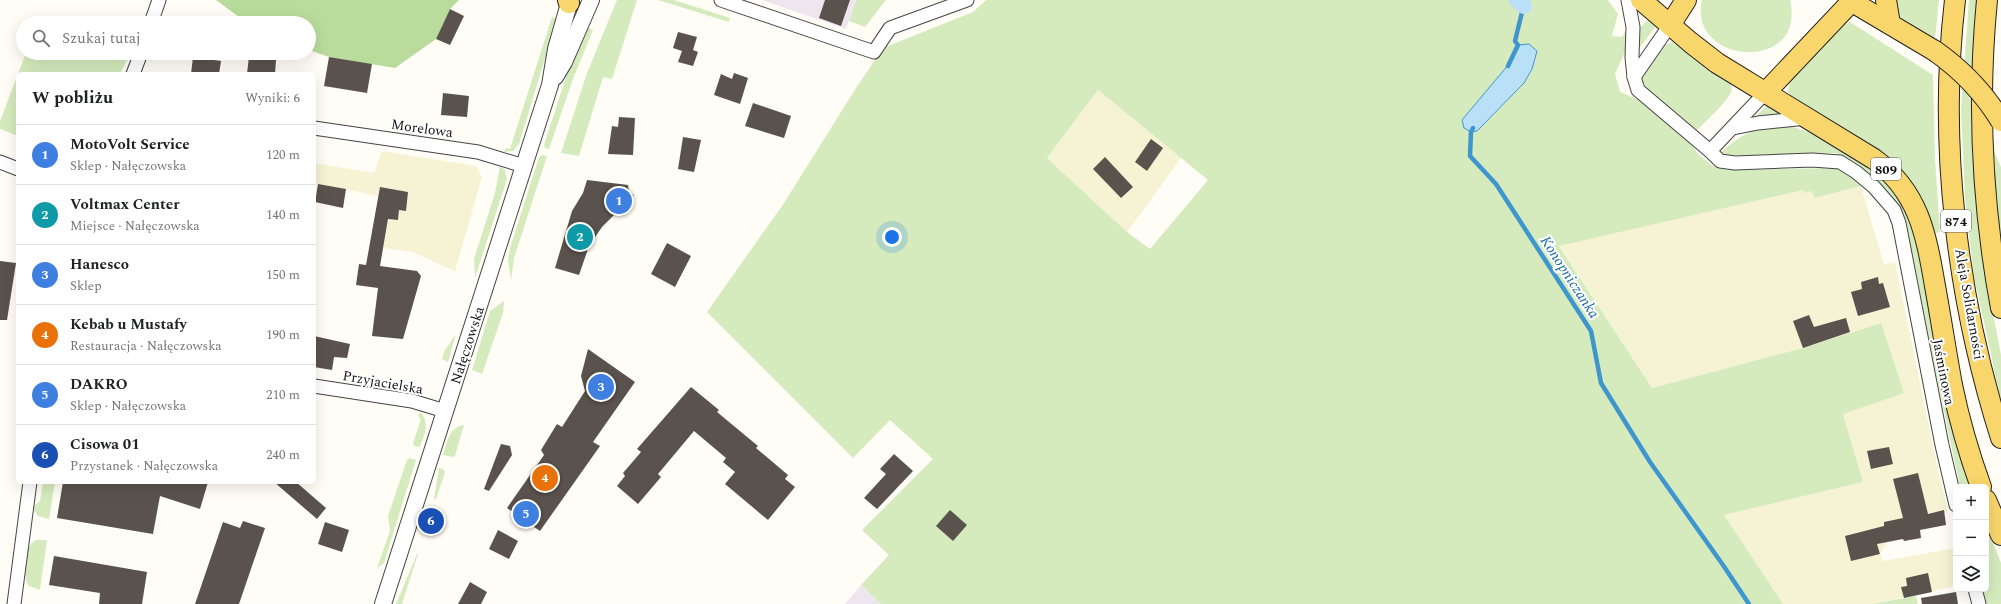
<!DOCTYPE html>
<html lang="pl">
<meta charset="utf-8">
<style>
body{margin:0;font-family:Spectral,serif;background:#f2f2f2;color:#202124}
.controls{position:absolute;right:12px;bottom:12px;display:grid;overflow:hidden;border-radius:6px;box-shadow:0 4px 16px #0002}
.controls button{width:36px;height:36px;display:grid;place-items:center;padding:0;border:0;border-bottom:1px solid #e0e0e0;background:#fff;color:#202124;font:20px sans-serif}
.you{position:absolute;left:892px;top:237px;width:14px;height:14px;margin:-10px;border:3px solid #fff;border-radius:50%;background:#1a73e8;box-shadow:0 0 0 6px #1a73e833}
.badge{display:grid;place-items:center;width:26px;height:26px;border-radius:50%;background:#c4262e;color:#fff;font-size:13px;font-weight:700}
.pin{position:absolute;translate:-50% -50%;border:2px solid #fff;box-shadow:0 1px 4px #0006}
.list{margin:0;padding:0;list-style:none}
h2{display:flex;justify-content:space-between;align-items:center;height:52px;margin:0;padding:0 16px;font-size:17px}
h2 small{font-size:13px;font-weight:400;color:#757577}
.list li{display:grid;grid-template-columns:26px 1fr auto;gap:12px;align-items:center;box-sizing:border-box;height:60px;padding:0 16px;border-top:1px solid #e0e0e0}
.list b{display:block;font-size:15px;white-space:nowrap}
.list p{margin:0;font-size:13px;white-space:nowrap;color:#757577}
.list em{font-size:13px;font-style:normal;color:#757577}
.icon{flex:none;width:22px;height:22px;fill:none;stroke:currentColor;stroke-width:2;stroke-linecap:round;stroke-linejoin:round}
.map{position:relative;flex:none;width:2001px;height:604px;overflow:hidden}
.search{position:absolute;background:#fff;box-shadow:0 4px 16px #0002;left:16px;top:16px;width:300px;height:44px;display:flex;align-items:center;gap:10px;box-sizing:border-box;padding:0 14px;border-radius:22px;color:#757577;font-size:15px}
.panel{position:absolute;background:#fff;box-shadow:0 4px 16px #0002;left:16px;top:72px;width:300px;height:412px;border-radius:6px}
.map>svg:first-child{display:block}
.industrial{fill:#eee6ef}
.farmland{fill:#f6f3d4}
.green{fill:#d5ebbd;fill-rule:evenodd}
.forest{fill:#b9dc9c}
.water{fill:#b9e0f7;stroke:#3f96cf}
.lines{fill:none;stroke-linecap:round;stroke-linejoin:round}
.stream{stroke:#3f96cf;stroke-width:4.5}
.canal{stroke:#b9e0f7;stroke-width:16}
.building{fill:#5a524d}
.minor-casing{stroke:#444;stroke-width:15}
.tertiary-casing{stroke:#444;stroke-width:18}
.primary-casing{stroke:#222;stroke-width:22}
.minor{stroke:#fff;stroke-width:13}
.tertiary{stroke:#fff;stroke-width:16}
.primary{stroke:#f9d66b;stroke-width:20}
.primary-bridge-casing{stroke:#222;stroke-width:22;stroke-linecap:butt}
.primary-bridge{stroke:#f9d66b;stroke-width:20}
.labels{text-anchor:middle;stroke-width:4;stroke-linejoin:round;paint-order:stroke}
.shield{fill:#fff;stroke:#585858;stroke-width:1}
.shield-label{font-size:13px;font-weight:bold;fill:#111}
.street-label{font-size:14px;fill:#111;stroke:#fff}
.water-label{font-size:15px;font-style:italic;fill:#1768a6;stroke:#fff}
</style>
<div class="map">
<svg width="2001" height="604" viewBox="0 0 2001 604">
<rect width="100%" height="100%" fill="#fffdf5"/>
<!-- industrial -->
<g class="industrial">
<polygon points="762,0 856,0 846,29"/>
<polygon points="861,585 881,604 845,604"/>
</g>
<!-- farmland -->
<g class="farmland">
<polygon points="1098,90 1181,158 1127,232 1047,158"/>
<polygon points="382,151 476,166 482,177 455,271 412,252 383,248 389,219 398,220 399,210 406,211 408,192 380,187 378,196 314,183 314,163 374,173"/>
<polygon points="1861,186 1884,265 1895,262 1937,465 1948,511 1884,522 1887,542 1880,554 1883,561 1956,548 1956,586 1872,604 1782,604 1724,515 1863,482 1843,414 1881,323 1803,348 1652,388 1559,245 1803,190 1812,191 1814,198"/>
</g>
<!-- green -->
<g class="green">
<polygon points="617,0 637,0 612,79 603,77 579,156 561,153 587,73"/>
<polygon points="658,0 674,0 730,18 729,22"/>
<polygon points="856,0 886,0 865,27 849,21"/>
<path d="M986,0H1608L1618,14L1612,36L1622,37L1625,32L1628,31V45L1615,74L1620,92L1646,103L1687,137L1698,154L1714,167L1729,170L1838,168C1848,172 1852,179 1861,186L1814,198L1812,191L1804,193L1803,190L1559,246L1652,388L1803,348L1881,323L1904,393L1843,414L1863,482L1724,515L1783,604H881L861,585L889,555L862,530L933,459L890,420L853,458L707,312L784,203L856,88L883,48L973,12ZM1098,90L1208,180L1150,249L1127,232L1047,158Z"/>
<path d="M1702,0H1790C1807,74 1687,65 1702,0Z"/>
<path d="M1893,0H1939L1935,39C1918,30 1895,22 1893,0Z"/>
<polygon points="1969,0 1977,0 1972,77 1985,273 2001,355 2001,401 1974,276 1965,197 1961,110"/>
<polygon points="552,17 557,19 519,144 513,151 504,152 506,148 510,149"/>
<polygon points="1649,19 1655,27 1638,50 1639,29"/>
<polygon points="1850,22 1933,75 1935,160 1940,232 1936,233 1905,174 1884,155 1793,99 1788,92 1789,83 1845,24"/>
<polygon points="588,28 593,30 573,79 549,149 545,148 544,145 566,77"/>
<path d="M1672,42L1727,80C1731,83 1733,87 1731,92C1729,100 1703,124 1696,131L1647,90L1640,78L1663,46Z"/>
<polygon points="26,53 130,53 120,74 18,74"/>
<polygon points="18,74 18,136 0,129 0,121"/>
<polygon points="1767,105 1781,114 1782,114 1755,117"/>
<path d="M1788,126C1808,130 1823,139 1840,149C1883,176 1902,195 1918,243L1972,487H1960L1940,393L1907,229L1900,212L1851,162L1836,153L1725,156L1720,153C1747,129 1754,130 1788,126Z"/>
<polygon points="1992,147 2001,167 2001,247"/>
<polygon points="543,155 547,156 514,258 511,280 508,260 510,248 539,157"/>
<polygon points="500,166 505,170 507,179 475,278 474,259 495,193"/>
<polygon points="504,301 503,313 482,374 472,370 490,311"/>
<polygon points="456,334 448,362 442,359 445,350"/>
<path d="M420,412C431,423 424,435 420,447L414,446L413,443L421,419L418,416Z"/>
<path d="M464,425L455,456L452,457L443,455C447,442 449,427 464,425Z"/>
<polygon points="410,458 416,460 384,563 377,568 390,531 388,516 407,460"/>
<polygon points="439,468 443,469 445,472 436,499 434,499"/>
<polygon points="43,482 55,482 49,519 38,516 33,509 34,506 40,501"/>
<polygon points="1986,524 2001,563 2001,604 1986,604 1983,589 1986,589"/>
<path d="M36,540H47L40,590L29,586C22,576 23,546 36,540Z"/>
<polygon points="417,554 418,554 402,604 396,604"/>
<polygon points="1916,596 1918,604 1872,604"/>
</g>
<!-- forest -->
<polygon class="forest" points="216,0 459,0 450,9 436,39 395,68 329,57 309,50 309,23 247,23"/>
<!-- water -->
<polygon class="water" points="1529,44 1537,51 1532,69 1524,83 1477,131 1471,132 1464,128 1462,120 1509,64 1518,45"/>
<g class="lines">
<!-- stream -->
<g class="stream">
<polyline points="1508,66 1518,45 1515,41 1525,0"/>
<polyline points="1473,128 1471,132 1470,156 1496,184 1591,331 1601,383 1650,462 1723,565 1749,604"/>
</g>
<!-- canal -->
<polyline class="canal" points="1517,0 1524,6"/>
</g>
<!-- building -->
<g class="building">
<polygon points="825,0 850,0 841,26 819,18"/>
<polygon points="450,9 464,16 450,45 436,39"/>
<polygon points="678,32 697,37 693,50 698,52 693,66 678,62 682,51 673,48"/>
<polygon points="249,56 276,60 275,74 247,74"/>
<polygon points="193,57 221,61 219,74 191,74"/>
<polygon points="329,57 372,64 367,93 324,86"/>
<polygon points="734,73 748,78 740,104 714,95 721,74 732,79"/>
<polygon points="443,93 469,96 467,117 441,115"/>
<polygon points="753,103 791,116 784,138 745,126"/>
<polygon points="619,117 635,118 633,155 608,154 612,126 618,127"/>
<polygon points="683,137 701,140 694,172 678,169"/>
<polygon points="1151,139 1163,148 1147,171 1135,162"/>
<polygon points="1105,157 1133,187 1121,198 1093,169"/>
<polygon points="587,180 628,185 629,193 634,195 602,227 589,246 579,275 555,268 572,211 583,193"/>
<polygon points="318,184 346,189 343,208 315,202"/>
<polygon points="380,187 408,192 406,211 399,210 398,220 388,219 380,266 417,271 421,276 403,339 372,336 378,288 356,285 359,264 366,265"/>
<polygon points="667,243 691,256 675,287 651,274"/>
<polygon points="0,261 16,263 7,320 0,320"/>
<polygon points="1878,277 1879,284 1883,283 1890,307 1858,316 1851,292 1862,289 1861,282"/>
<polygon points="1809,315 1814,327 1846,318 1850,332 1803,348 1793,321"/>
<polygon points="314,336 350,344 347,358 334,357 332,370 314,367"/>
<polygon points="588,349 635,382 593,442 600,446 540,531 507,508 544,455 541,450 557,424 562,427 585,391 581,376"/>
<polygon points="691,387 719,410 717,412 758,446 756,448 788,475 785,479 795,487 768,520 725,484 735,472 723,462 726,458 694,431 658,474 661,477 638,504 617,486 625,476 623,473 641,452 637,449"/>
<polygon points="501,444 510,446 512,455 489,491 484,489"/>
<polygon points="1889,447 1893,464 1871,469 1867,451"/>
<polygon points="894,454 913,471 877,509 864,498 886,474 880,469"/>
<polygon points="1918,473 1928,514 1944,510 1946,525 1920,530 1921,538 1904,541 1903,539 1877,544 1880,554 1851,561 1845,536 1884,526 1884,522 1903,518 1893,479"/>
<polygon points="63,482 208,482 200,509 160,496 153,534 57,518"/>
<polygon points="274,482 296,482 326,508 317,519"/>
<polygon points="950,510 967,525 953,541 936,526"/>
<polygon points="243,521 265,528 239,604 195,604 223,522 240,528"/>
<polygon points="325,522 349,530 342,552 318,544"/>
<polygon points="498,530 518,541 509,559 489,549"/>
<polygon points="54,556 147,572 142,604 99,604 100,593 49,585"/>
<polygon points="1928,573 1932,592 1904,598 1901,587 1907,586 1906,578"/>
<polygon points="470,582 487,592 481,604 458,604"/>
<polygon points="1956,592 1958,604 1922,604 1921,598"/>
</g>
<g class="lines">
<!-- minor casing -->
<g class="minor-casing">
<g id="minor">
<polyline points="721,0 874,52 890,28 967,0"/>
<polyline points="1628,0 1633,27 1632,57 1634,77 1638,90 1710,151 1765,93"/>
<polyline points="151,23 159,0"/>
<polyline points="133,74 141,53"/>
<polyline points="1634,77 1670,25"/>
<polyline points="314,128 478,152 524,166"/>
<polyline points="1733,128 1758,123 1807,118"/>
<polyline points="1710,151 1720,161 1735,163 1812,160 1840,162 1856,172 1874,187 1894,210 1899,223 1942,445 1956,505"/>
<polyline points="0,162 18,169"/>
<polyline points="314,386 412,401 445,411"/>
<polyline points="1975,589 1979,604"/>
<polyline points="14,604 30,482"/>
</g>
</g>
<!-- tertiary casing -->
<g class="tertiary-casing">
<g id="tertiary">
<polyline points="555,77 564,62 591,0"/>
<polyline points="383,604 550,85 556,49 570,0"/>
</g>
</g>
<!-- primary casing -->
<g class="primary-casing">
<g id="primary">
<polyline points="568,0 569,3"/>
<path d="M1641,0L1690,42L1717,63L1874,159C1919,192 1926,234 1935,286C1941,319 1946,352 1952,385C1959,419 1969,454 1981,487"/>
<polyline points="1849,0 1935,51"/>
<polyline points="1886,0 1890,24"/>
<path d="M1955,0C1938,145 1957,299 2001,438"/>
<path d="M1987,0C1977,103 1982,206 2001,308"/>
<polyline points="1670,25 1686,0"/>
<polyline points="1765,93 1853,0"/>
<polyline points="1986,500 2001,535"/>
</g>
</g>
<!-- minor -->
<use href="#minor" class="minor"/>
<!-- tertiary -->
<use href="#tertiary" class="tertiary"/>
<!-- primary -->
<use href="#primary" class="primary"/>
<!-- primary-bridge casing -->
<g class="primary-bridge-casing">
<path id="primary-bridge" d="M1935,51C1962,70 1984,93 2001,121"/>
</g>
<!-- primary-bridge -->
<use href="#primary-bridge" class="primary-bridge"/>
</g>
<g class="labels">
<!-- shield labels -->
<g class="shield">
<rect x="1871" y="158" width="30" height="22" rx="3"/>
<rect x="1941" y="210" width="30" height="22" rx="3"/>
</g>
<g class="shield-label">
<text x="1886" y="174">809</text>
<text x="1956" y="226">874</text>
</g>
<!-- street labels -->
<g class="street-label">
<text transform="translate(422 128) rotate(8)" y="5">Morelowa</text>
<text transform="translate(1970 304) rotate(80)" y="5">Aleja Solidarności</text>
<text transform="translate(467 345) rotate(-72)" y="5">Nałęczowska</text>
<text transform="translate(1944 372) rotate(79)" y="5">Jaśminowa</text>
<text transform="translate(383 382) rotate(10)" y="5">Przyjacielska</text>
</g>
<!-- water labels -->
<g class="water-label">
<text transform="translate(1570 277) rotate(57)" y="5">Konopniczanka</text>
</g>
</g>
</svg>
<div class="controls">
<button>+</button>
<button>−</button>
<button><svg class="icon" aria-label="layers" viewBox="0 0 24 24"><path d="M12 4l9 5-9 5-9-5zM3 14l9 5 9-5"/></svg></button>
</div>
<div class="you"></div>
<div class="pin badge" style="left:619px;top:201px;background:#3f7fe0">1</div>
<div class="pin badge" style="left:580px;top:237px;background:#0f9aa8">2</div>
<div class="pin badge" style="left:601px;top:387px;background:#3f7fe0">3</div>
<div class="pin badge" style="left:545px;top:478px;background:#e8710a">4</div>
<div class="pin badge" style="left:526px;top:514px;background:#3f7fe0">5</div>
<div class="pin badge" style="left:431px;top:521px;background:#1a4fb4">6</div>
<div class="search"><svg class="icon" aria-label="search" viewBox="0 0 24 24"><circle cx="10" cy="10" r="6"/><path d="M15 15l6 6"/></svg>Szukaj tutaj</div>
<section class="panel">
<h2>W pobliżu<small>Wyniki: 6</small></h2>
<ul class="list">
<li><span class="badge" style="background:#3f7fe0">1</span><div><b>MotoVolt Service</b><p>Sklep · Nałęczowska</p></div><em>120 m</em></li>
<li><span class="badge" style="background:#0f9aa8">2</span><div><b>Voltmax Center</b><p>Miejsce · Nałęczowska</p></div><em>140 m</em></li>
<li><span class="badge" style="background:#3f7fe0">3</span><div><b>Hanesco</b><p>Sklep</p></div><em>150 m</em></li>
<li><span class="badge" style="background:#e8710a">4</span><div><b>Kebab u Mustafy</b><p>Restauracja · Nałęczowska</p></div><em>190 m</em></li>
<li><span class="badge" style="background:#3f7fe0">5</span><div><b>DAKRO</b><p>Sklep · Nałęczowska</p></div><em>210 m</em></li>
<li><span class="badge" style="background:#1a4fb4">6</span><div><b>Cisowa 01</b><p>Przystanek · Nałęczowska</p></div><em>240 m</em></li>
</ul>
</section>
</div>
